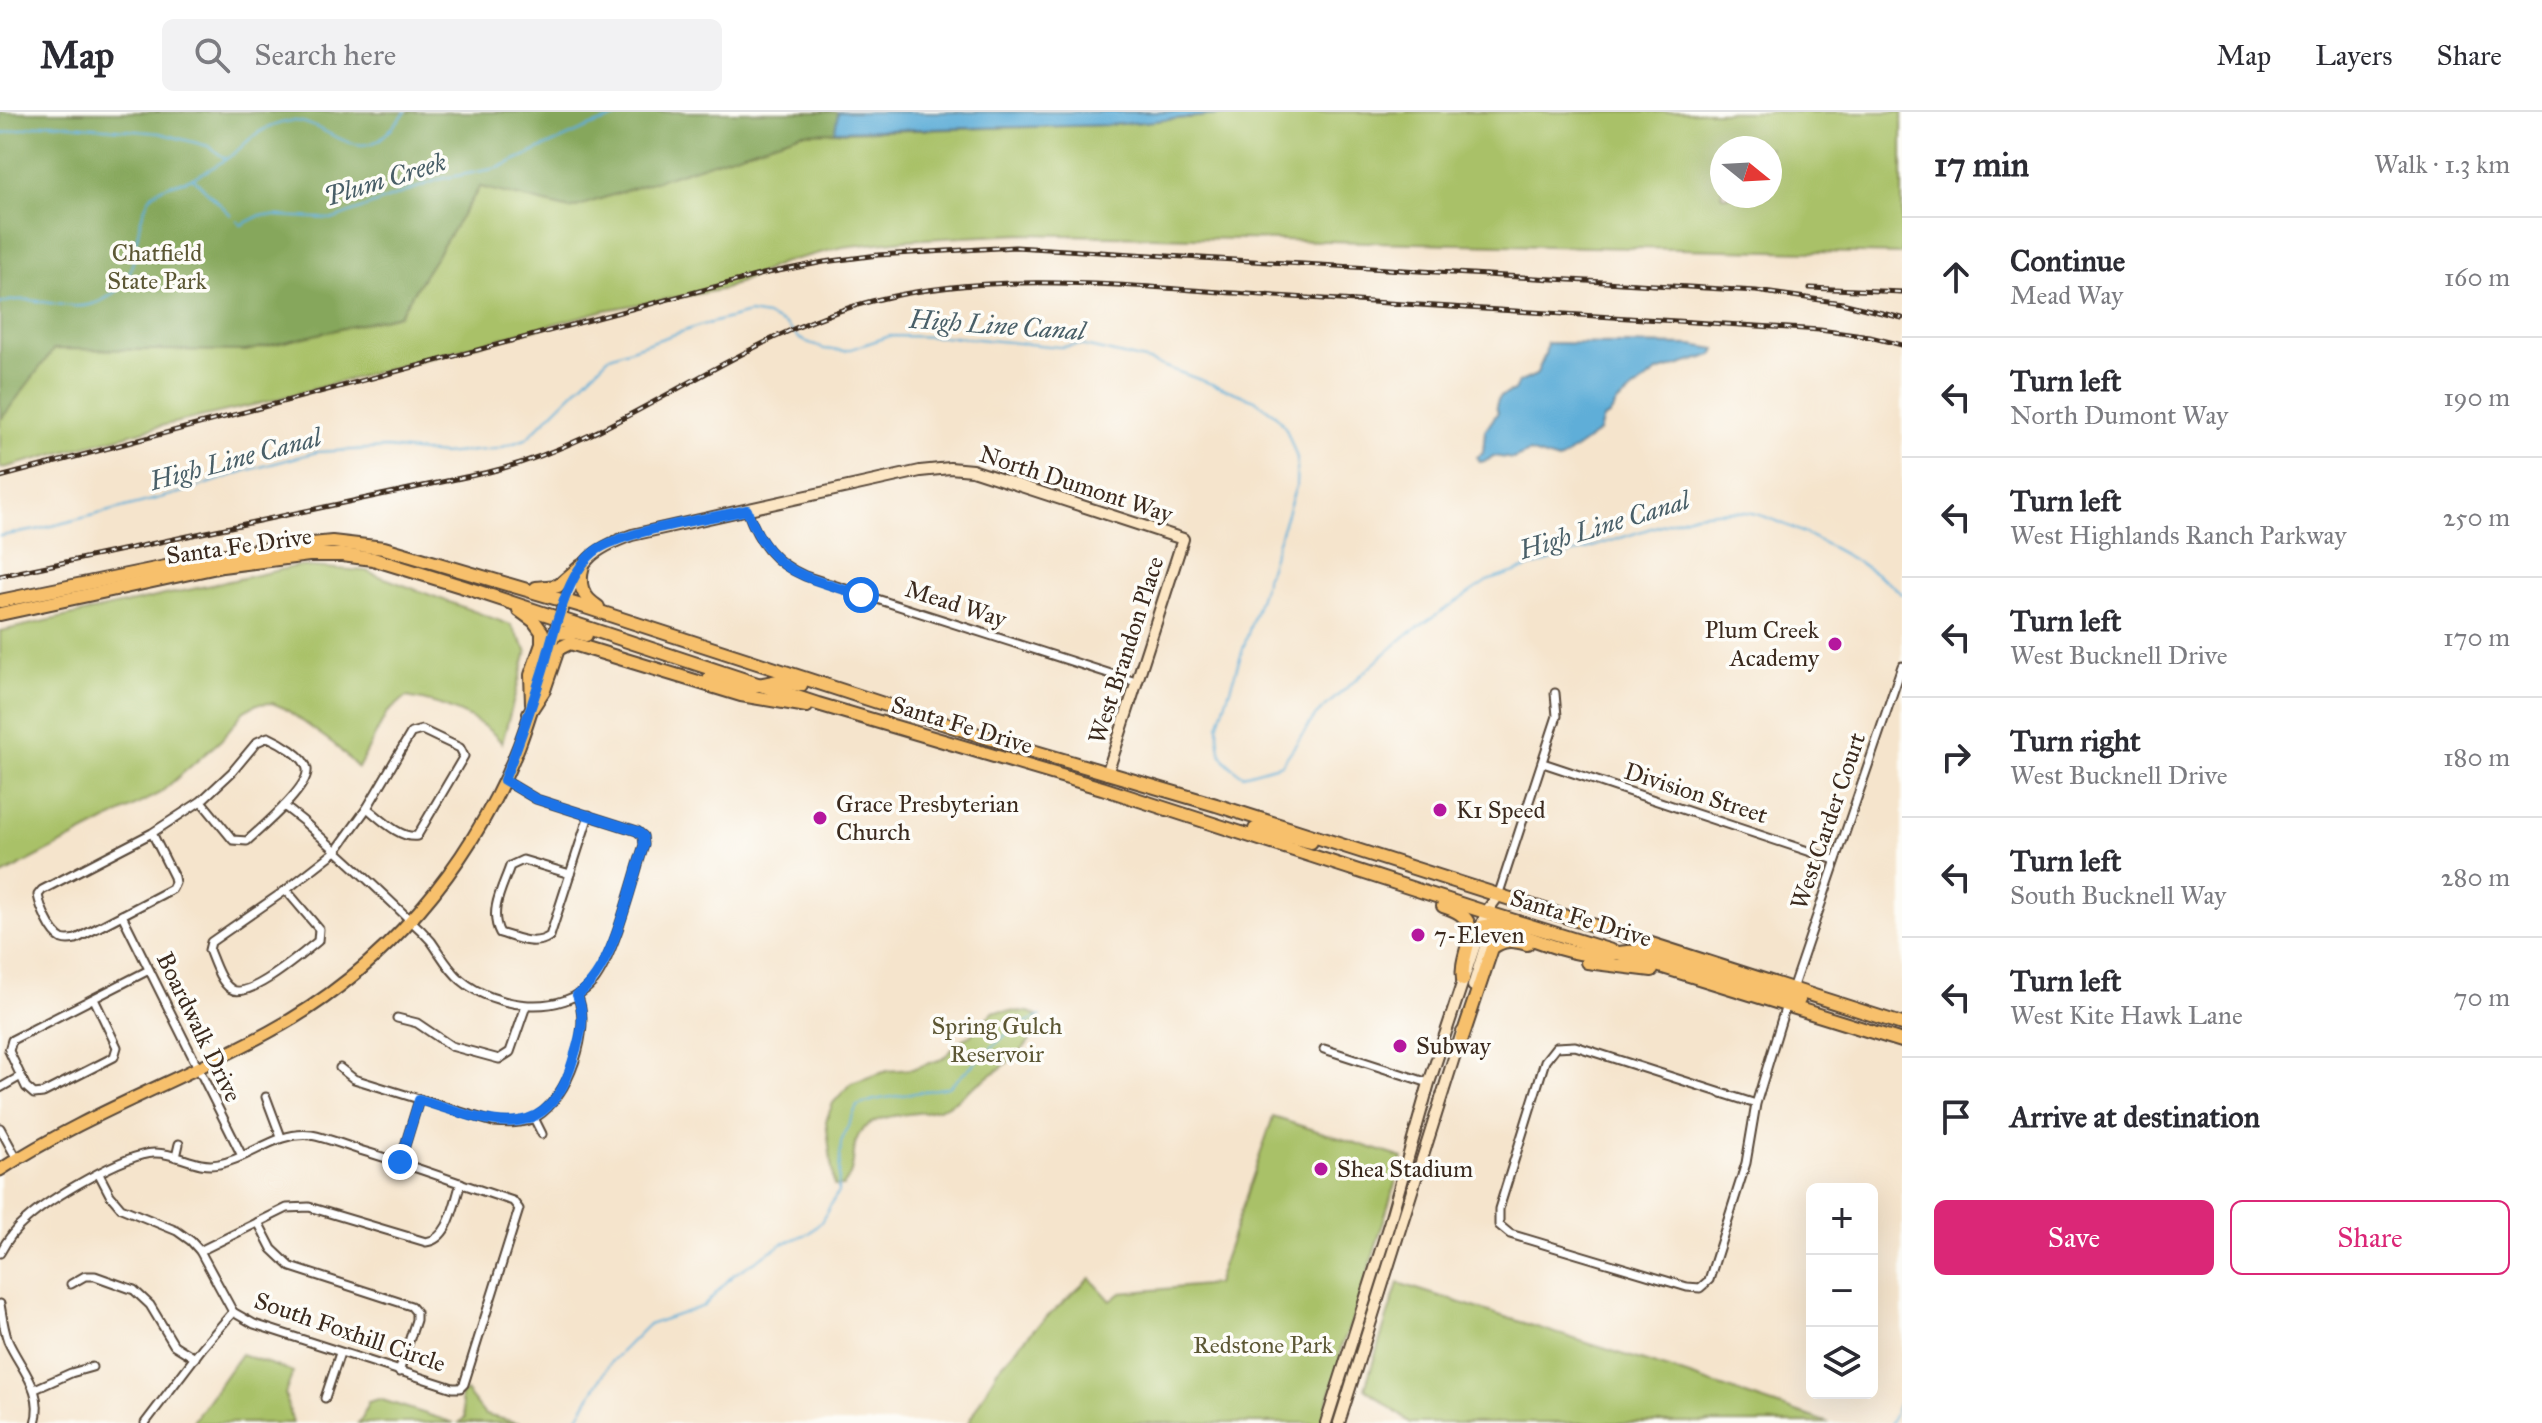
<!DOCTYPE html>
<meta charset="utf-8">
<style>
body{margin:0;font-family:"IM FELL Great Primer",serif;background:#f2f2f3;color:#2b2b33}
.controls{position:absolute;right:24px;bottom:24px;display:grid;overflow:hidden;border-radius:12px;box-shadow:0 8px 32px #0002}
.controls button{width:72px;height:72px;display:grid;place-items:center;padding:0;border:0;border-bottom:2px solid #e1e1e2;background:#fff;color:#2b2b33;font:40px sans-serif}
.compass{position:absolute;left:1710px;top:24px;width:72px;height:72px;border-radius:50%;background:#fff;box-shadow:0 8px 32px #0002;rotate:108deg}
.stop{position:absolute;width:24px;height:24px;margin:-18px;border:6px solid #1a73e8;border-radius:50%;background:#fff}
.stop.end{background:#1a73e8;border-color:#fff;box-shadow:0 2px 8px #0008}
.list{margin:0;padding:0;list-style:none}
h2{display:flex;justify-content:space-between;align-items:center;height:104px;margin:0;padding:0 32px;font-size:34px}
h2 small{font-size:26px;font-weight:400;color:#7c7c81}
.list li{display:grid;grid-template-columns:52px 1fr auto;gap:24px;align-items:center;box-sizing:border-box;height:120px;padding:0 32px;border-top:2px solid #e1e1e2}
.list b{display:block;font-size:30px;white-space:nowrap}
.list p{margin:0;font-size:26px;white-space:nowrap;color:#7c7c81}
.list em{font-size:26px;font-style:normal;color:#7c7c81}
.actions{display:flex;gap:16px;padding:24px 32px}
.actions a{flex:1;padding:18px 0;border:2px solid #db2777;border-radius:12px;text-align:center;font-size:28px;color:#db2777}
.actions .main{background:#db2777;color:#fff}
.icon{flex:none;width:44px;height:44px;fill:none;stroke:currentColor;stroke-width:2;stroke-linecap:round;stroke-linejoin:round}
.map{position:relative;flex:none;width:1902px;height:1311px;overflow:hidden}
header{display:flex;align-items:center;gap:48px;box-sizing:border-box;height:112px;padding:0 40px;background:#fff;border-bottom:2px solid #e1e1e2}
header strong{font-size:38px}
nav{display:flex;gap:44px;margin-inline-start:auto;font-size:28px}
.search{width:560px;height:72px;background:#f2f2f3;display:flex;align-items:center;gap:20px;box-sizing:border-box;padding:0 28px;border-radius:12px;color:#7c7c81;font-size:30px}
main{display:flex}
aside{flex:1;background:#fff}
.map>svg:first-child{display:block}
.green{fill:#a9c167;stroke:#727642;stroke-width:2;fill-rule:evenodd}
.forest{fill:#86a75c;stroke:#60683d;stroke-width:2}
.water{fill:#5eaed8;stroke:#4c6c7b;stroke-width:2}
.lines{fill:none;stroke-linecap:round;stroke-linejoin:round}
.stream{stroke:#5eaed8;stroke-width:2}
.street-casing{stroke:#574638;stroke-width:11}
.secondary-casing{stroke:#574638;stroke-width:14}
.primary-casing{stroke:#574638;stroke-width:15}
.highway-casing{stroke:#574638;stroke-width:16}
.street{stroke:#fff;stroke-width:7}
.secondary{stroke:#fce6c4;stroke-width:10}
.primary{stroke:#f7c06c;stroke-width:11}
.highway{stroke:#f7c06c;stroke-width:12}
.rail-casing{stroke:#3b2a1e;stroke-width:5}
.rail{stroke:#fdfcf7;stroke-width:2;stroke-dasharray:6;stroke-linecap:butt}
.route{stroke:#1a73e8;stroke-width:10}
.poi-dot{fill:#b5179e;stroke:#fdfcf7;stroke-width:3}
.labels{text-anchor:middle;stroke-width:7;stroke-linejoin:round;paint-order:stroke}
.park-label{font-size:24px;fill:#5c5734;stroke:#fdfcf7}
.street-label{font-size:24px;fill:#3b2a1e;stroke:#fdfcf7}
.poi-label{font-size:24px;fill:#3b2a1e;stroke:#fdfcf7;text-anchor:start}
.water-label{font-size:26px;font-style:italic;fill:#495f68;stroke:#fdfcf7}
</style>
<header>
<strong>Map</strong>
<div class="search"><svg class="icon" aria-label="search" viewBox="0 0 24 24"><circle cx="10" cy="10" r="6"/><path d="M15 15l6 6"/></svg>Search here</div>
<nav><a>Map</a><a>Layers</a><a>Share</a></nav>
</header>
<main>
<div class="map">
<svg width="1902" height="1311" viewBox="0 0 1902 1311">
<rect width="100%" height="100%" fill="#fdfcf7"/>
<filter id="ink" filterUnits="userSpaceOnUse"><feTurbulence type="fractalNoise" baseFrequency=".0125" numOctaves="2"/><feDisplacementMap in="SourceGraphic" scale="16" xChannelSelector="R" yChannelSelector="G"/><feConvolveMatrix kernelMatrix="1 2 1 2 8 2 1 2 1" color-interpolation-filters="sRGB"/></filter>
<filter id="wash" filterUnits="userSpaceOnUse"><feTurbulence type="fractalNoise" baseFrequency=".006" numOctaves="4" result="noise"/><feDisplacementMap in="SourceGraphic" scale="32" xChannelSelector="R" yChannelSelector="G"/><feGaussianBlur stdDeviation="1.8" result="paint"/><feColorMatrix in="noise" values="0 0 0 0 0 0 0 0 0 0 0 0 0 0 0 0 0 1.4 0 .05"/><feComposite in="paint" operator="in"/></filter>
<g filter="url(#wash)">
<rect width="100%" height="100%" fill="#f5e4cc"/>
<!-- green -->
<g class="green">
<path d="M0,0H1902V142L1022,122L904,128L843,135L781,151L725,177L605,198L266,290L165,313L0,357ZM1722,36H1770V84H1722Z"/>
<path d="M298,454L366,459L511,513L527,539L502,631C481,605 439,590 406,585L387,601L358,656L334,632L284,596L272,591L257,592L244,599L221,628L160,681L0,764V519Z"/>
<path d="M995,899L1029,900L1037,904C1040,936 991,962 969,978C959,986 950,994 938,997C916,1004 886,1000 867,1014C846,1029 861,1054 843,1074H834L826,1009L833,991L851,971L887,959L912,957L942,947L962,928L971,923L981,910Z"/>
<polygon points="1273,1005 1403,1046 1354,1205 1341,1235 1340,1251 1321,1311 968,1311 997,1258 1034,1217 1090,1166 1111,1189 1121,1181 1216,1172"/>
<polygon points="1398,1171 1669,1257 1829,1311 1410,1311 1365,1276"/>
<polygon points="241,1242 293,1260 285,1282 293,1311 192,1311"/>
<polygon points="466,1279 485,1303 520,1311 459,1311 465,1306 460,1284"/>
<polygon points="379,1287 454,1311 358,1311 362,1307 368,1290"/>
</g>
<!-- forest -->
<polygon class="forest" points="0,0 1251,0 1110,13 802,21 570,97 480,75 399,203 246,239 54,237 2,306 0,305"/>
<!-- water -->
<g class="water">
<polygon points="838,0 1251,0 1110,13 835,19"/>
<polygon points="1547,231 1691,233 1716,237 1713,243 1657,260 1618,290 1609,304 1603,307 1599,320 1558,349 1529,340 1513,347 1493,344 1488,348 1480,350 1477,345 1483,341 1485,319 1498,300 1496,294 1499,285 1514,279 1518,271 1536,263 1545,243"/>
</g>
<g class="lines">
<!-- stream -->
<g class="stream">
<polyline points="0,19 4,21 49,11 159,21 208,34 226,47"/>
<polyline points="194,67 231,103"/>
<polyline points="237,109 241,113 261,103 334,107 440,67 498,56 589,15 631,0"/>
<path d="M0,192C34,178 68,205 101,189C147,167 128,126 148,89C159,70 178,73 195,65C207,59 221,51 232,43C244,34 251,23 265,17C274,13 284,9 294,9C320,10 349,42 375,30C387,24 397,9 406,0"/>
<path d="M0,424L36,418L187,379L245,359L317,340L387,336L442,342L496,337L526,327L610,244L699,214L749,201L767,204L785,212L800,227L824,237L845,239L890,224L956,225L1060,235L1080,233L1149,249L1255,288L1276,303L1286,317L1297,346L1296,374L1218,614C1218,640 1220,649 1243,663L1282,652L1316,603L1405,524L1487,469L1695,402C1716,400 1736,397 1756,402C1792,412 1876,456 1902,482"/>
<polyline points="574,1311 610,1251 648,1213 704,1194 733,1163 782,1132 809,1121 821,1110 838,1080 841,1030 857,994 874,988 949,975 1013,916 1041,904"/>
<polyline points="1891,1311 1902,1283"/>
</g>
</g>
</g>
<g filter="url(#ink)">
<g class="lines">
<!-- street casing -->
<g class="street-casing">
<g id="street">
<path d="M747,398C759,431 773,450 805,464L1136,570"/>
<path d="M422,618L460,636L464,644L417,724C400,727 380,706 367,696L411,621Z"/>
<polyline points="1543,651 1835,748"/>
<path d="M284,694L303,709C339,741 375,774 410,808C417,814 425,822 431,829C441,843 448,857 461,868C494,896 563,906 594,869C614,844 633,767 644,733L643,724L637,719L536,687L504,668"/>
<path d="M152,721L174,765L175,771L172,777L76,827C71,828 67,829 62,827C51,822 40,794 38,783L42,778L152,721L201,689L232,660L257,630L268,625C279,630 305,644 307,657C310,675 260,717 247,729L233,728L201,689"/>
<path d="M523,748L570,762L550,824C534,835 517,826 500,821C488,799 503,775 510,754Z"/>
<polyline points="570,762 589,703"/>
<path d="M286,778L319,817L318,829C303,841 248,889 231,877C220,870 214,850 209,838L211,830Z"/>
<polyline points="286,778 336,739 367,696"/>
<polyline points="1498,784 1557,604 1555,581"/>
<polyline points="122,803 242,1044"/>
<polyline points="1792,877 1902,554"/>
<polyline points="94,887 117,935 114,945 43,981 34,982 26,975 9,939 12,928 149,858"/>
<polyline points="397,906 417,911 451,934 499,947 510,940 526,894"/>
<polyline points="1324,937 1429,971"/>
<path d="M340,956L354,967L493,1010C507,1011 523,1012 536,1005C568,986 593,917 577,883"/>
<polyline points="0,976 21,964"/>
<polyline points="266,985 281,1025"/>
<polyline points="1756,992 1575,934 1556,935 1545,949 1499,1097 1499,1113 1510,1122 1687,1175 1700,1176 1709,1168 1746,1051 1756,992 1786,893"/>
<polyline points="534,1006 542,1022"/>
<polyline points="0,1016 17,1047"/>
<polyline points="176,1045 179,1032"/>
<polyline points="400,1050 419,988"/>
<polyline points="258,1110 272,1137 291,1155 411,1194 416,1200 416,1208 399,1260"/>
<path d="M200,1139L287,1096L309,1095L426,1130C450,1127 454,1091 461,1071"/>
<path d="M0,1141C7,1128 15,1117 26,1108C49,1087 124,1042 154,1041C177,1040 196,1057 219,1052C252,1046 275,1019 311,1023C328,1026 346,1034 363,1039C414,1054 463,1073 513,1089L519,1097L464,1272L460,1276H453L254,1212L233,1200L200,1139L191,1129L177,1119L121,1096L110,1083L99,1062"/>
<polyline points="71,1172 85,1164 95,1164 134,1178 150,1193 174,1233 195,1246"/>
<path d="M0,1192C2,1204 4,1218 8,1229C20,1256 45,1279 35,1311"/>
<polyline points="35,1277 71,1261 92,1255"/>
<polyline points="325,1286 340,1241"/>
<polyline points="145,1311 202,1236 233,1200"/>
</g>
</g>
<!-- secondary casing -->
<g class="secondary-casing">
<g id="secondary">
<path d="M565,490C581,449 590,438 632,423L920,359L950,356L972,358L1183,427L1107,662"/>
<polyline points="1473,874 1493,809"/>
<polyline points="1326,1311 1390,1109 1429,971 1486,800 1498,784"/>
<polyline points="1339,1311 1462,920"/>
</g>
</g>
<!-- primary casing -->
<g class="primary-casing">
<path id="primary" d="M0,1058C84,1003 181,968 269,920C383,859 472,753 519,634C537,587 548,537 565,490"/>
</g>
<!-- highway casing -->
<g class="highway-casing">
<g id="highway">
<path d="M583,453C578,472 581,484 598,495"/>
<polyline points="536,476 558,474 581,454"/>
<polyline points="0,489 219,444 292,434 332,430 384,436 585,495 985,625 1216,693 1902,912"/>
<polyline points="519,498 534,509 542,520 542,532 531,563 532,591"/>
<polyline points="0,502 222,454 309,443 342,443 373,447 464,475 818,592 1102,676 1479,798 1902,929"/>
<polyline points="554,521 575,520 586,523"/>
<polyline points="710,565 743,576 778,569 801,573"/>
<polyline points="529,601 544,578 558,537 570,531 741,583 807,594"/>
<polyline points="1255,717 1311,730"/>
<path d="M1443,794C1492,809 1458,836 1463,868"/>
<path d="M1481,815L1492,813C1525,823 1561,841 1595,843C1613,844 1627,837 1645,840L1799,888"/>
<polyline points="1587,850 1652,858"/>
<path d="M1462,926L1492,836C1504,827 1513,828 1527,832"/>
</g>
</g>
<!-- street -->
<use href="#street" class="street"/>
<!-- secondary -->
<use href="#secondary" class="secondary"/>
<!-- primary -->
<use href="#primary" class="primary"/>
<!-- highway -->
<use href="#highway" class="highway"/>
<!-- rail casing -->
<g class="rail-casing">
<g id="rail">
<polyline points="1810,176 1902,180"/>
<polyline points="0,365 763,162 824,150 878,143 1015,135 1756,179 1842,191 1902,206"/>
<path d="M0,464L489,360C626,326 735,225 872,189C1000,156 1145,176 1276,184C1457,195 1639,207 1820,218L1870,225L1902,233"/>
</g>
</g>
<!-- rail -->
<use href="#rail" class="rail"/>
</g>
</g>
<g class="lines" filter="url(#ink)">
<!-- route -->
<path class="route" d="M400,1050L419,988C485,1008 547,1039 573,948C580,926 587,906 577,883C613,860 630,775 644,733L643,724L637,719L536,687L504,668C518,634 530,599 541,564C553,528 565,458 598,437C631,417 707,407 747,398C770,461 803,464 861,483"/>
</g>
<!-- markers -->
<g class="poi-dot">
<circle cx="1835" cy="532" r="8"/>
<circle cx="1440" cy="698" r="8"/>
<circle cx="820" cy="706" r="8"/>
<circle cx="1418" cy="823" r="8"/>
<circle cx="1400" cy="934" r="8"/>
<circle cx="1321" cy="1057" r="8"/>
</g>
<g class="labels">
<!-- park labels -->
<g class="park-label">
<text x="157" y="149">Chatfield<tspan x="157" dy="28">State Park</tspan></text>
<text x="997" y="922">Spring Gulch<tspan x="997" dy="28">Reservoir</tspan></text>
<text x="1263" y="1241">Redstone Park</text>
</g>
<!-- street labels -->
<g class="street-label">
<text transform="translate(1076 372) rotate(18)" y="8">North Dumont Way</text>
<text transform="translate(239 434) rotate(-8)" y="8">Santa Fe Drive</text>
<text transform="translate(956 492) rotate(18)" y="8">Mead Way</text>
<text transform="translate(1126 538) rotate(-72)" y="8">West Brandon Place</text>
<text transform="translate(962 613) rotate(17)" y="8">Santa Fe Drive</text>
<text transform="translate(1696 681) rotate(18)" y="8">Division Street</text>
<text transform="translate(1828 709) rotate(-71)" y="8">West Carder Court</text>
<text transform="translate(1581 806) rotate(17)" y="8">Santa Fe Drive</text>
<text transform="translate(199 915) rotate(64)" y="8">Boardwalk Drive</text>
<text transform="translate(350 1220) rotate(19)" y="8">South Foxhill Circle</text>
</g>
<!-- poi labels -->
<g class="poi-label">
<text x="1819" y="526" text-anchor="end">Plum Creek<tspan x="1819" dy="28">Academy</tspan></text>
<text x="836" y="700">Grace Presbyterian<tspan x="836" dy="28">Church</tspan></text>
<text x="1456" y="706">K1 Speed</text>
<text x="1434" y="831">7-Eleven</text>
<text x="1416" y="942">Subway</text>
<text x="1337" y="1065">Shea Stadium</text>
</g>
<!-- water labels -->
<g class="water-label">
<text transform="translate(385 67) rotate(-17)" y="9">Plum Creek</text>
<text transform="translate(997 213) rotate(4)" y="9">High Line Canal</text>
<text transform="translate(235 347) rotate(-15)" y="9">High Line Canal</text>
<text transform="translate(1604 413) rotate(-17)" y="9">High Line Canal</text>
</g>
</g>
</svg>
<div class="controls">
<button>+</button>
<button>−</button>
<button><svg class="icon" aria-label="layers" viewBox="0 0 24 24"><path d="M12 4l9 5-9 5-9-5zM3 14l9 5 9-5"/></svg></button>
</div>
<svg class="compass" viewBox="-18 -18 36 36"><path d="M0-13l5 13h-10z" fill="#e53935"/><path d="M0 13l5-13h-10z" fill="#7c7c81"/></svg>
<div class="stop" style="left:861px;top:483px"></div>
<div class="stop end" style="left:400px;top:1050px"></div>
</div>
<aside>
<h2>17 min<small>Walk · 1.3 km</small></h2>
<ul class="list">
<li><svg class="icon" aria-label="ahead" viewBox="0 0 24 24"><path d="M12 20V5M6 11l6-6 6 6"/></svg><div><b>Continue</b><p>Mead Way</p></div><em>160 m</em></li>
<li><svg class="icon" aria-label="left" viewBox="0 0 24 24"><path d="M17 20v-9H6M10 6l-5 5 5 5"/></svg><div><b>Turn left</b><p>North Dumont Way</p></div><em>190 m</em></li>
<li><svg class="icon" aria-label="left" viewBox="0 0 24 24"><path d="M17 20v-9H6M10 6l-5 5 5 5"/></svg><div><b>Turn left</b><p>West Highlands Ranch Parkway</p></div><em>250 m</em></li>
<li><svg class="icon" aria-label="left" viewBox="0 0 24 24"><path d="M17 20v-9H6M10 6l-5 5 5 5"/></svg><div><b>Turn left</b><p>West Bucknell Drive</p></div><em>170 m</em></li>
<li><svg class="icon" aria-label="right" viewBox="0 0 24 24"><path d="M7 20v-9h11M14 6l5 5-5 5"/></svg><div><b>Turn right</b><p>West Bucknell Drive</p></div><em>180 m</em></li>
<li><svg class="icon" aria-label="left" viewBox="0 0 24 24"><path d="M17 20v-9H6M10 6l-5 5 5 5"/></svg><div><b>Turn left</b><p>South Bucknell Way</p></div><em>280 m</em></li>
<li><svg class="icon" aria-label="left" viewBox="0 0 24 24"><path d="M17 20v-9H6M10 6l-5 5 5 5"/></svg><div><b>Turn left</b><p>West Kite Hawk Lane</p></div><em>70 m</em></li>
<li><svg class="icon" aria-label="arrive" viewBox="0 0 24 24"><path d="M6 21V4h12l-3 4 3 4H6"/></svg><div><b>Arrive at destination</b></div></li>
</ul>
<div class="actions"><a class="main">Save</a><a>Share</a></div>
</aside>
</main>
